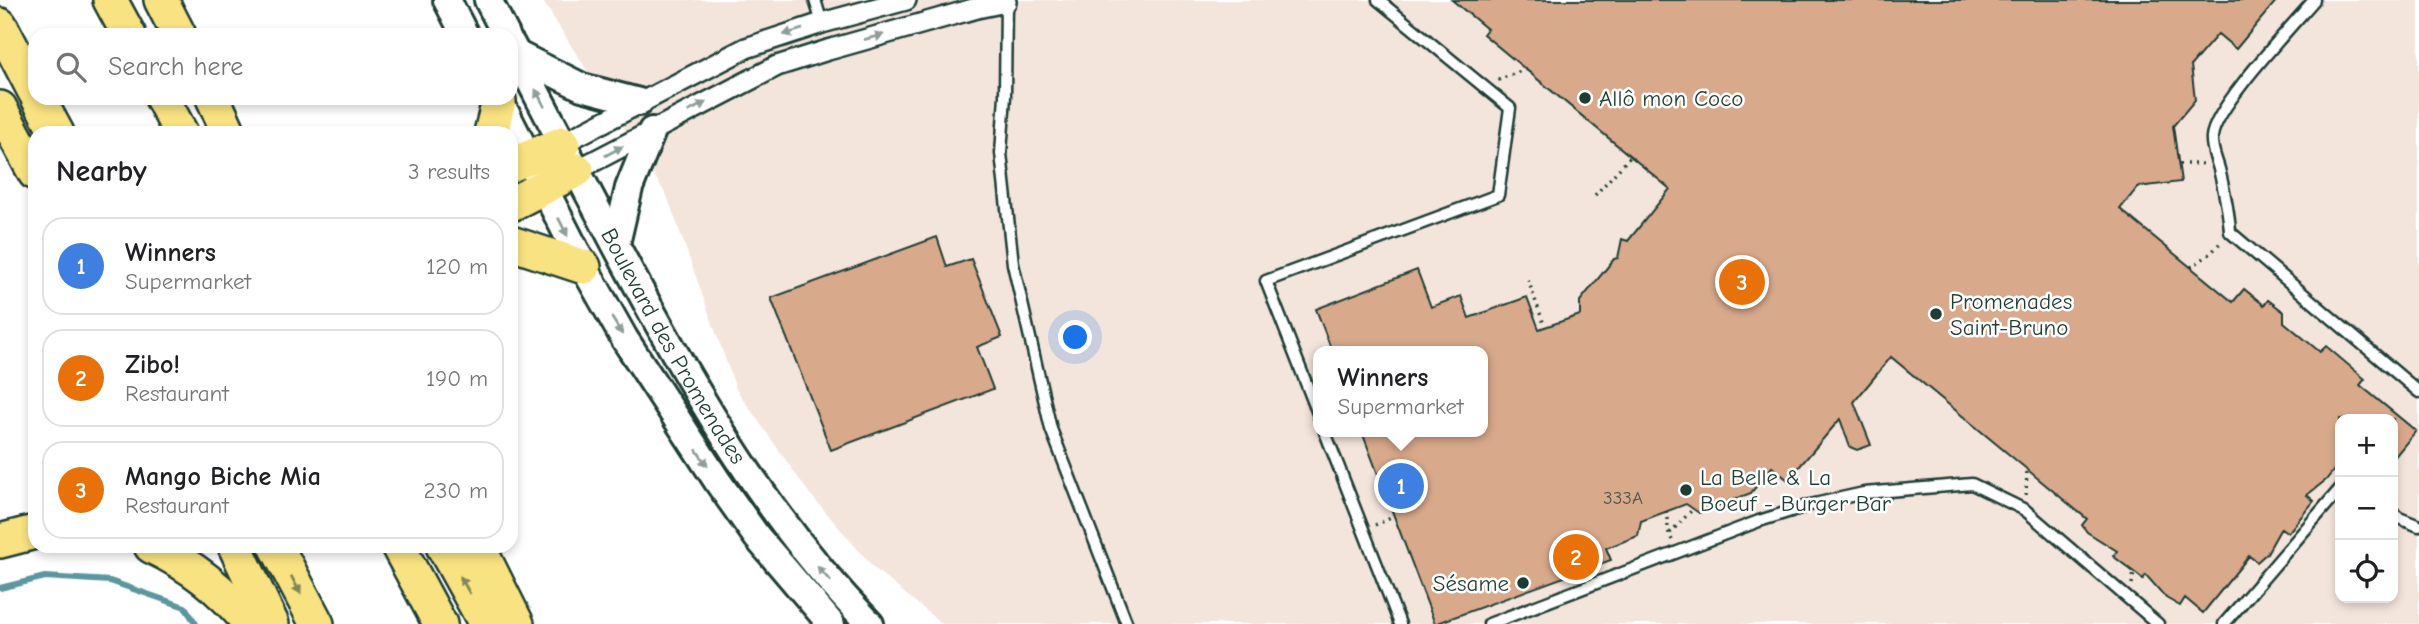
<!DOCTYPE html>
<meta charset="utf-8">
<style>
body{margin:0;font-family:"Comic Neue",sans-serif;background:#f2f2f2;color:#202124}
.controls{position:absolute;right:21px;bottom:21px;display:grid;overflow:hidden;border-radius:14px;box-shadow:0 4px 10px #0003}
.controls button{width:63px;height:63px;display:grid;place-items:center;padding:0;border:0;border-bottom:2px solid #e0e0e0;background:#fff;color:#202124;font:35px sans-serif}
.you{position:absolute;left:1076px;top:338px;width:24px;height:24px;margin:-18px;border:5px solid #fff;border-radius:50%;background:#1a73e8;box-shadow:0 0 0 10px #1a73e833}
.badge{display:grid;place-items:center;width:46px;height:46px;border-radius:50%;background:#1f3d34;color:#fff;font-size:23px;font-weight:700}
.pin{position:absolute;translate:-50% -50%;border:4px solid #fff;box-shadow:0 2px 7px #0006}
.popup{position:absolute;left:1313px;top:346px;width:175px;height:91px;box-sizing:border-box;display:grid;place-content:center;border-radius:14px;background:#fff;filter:drop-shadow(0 2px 5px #0005);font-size:23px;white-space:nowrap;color:#757577}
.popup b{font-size:26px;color:#202124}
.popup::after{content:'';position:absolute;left:50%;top:100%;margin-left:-14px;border:14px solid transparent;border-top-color:#fff}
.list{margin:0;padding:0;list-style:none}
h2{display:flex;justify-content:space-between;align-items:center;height:91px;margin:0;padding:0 28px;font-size:30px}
h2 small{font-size:23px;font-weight:400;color:#757577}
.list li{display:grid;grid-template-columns:46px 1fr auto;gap:21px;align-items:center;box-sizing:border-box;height:98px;margin:0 14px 14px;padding:0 14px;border:2px solid #e0e0e0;border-radius:21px}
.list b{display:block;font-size:26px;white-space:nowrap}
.list p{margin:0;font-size:23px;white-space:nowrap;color:#757577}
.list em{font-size:23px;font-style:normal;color:#757577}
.icon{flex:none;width:38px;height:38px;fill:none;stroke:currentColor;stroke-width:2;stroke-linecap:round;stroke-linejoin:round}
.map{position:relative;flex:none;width:2419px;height:624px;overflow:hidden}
.search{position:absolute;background:#fff;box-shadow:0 4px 10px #0003;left:28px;top:28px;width:490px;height:77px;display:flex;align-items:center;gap:18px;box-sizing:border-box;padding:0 24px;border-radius:21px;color:#757577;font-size:26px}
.panel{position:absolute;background:#fff;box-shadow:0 4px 10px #0003;left:28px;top:126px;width:490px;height:427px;border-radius:21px}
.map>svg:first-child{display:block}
.built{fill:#f4e5dc;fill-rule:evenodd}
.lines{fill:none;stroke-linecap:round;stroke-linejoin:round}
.stream{stroke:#5c969e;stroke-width:6}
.building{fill:#d9a98c;stroke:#1f3d34;stroke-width:2}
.lane-casing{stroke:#1f3d34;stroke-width:15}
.street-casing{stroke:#1f3d34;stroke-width:24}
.secondary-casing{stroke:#1f3d34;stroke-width:32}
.highway-casing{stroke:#1f3d34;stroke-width:38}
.path{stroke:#1f3d34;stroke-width:3.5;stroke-dasharray:2 5;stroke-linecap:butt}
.lane{stroke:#fff;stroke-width:10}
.street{stroke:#fff;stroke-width:19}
.secondary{stroke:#fff;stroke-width:26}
.highway{stroke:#f8e281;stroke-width:33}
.oneway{fill:#8f9e9a}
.oneway2{fill:#818757}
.poi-dot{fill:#1f3d34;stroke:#fff;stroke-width:2.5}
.labels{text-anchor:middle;stroke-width:5;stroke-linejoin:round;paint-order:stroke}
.number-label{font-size:19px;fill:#4e584a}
.poi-label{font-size:23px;fill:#1f3d34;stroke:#fff;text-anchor:start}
.street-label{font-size:23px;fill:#1f3d34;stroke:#fff}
</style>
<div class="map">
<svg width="2419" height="624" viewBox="0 0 2419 624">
<rect width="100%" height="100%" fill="#fff"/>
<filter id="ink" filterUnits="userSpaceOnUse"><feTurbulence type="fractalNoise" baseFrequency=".0143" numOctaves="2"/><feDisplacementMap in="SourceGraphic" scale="14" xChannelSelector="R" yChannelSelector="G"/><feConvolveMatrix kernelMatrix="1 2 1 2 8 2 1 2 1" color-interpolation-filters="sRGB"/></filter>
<g filter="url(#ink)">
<!-- built -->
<path class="built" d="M542,0H2419V624H942L875,569L809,493L736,389L667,196ZM1319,351H1483V432H1319ZM2340,419H2393V598H2340Z"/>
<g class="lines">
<!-- stream -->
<polyline class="stream" points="0,588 45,577 110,581 185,607 196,624"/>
</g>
<!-- building -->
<g class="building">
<polygon points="1452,0 2277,0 2236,49 2218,34 2191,65 2195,100 2173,126 2181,182 2138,187 2120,209 2233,302 2244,289 2264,305 2268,300 2284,312 2284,322 2320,352 2326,346 2365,379 2360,385 2416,431 2393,459 2393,419 2340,419 2340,445 2336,451 2338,465 2326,480 2307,495 2314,501 2288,533 2281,528 2267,553 2257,562 2249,556 2203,613 2185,598 2180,606 2166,598 2146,575 2143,579 2113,556 2117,551 2087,532 2082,525 2087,519 1891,357 1854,402 1871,445 1857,450 1850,447 1840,419 1788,480 1772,467 1751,493 1699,513 1686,504 1641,521 1638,536 1606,548 1611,560 1435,624 1362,432 1483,432 1483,351 1332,351 1316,309 1417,270 1431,307 1461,296 1469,318 1527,297 1539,329 1580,315 1580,301 1614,259 1618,258 1622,239 1628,241 1670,189 1483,34 1487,29"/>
<polygon points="937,237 947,267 971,259 1002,337 977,347 993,389 831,450 771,298"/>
</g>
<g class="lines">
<!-- lane casing -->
<g class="lane-casing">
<g id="lane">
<polyline points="815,0 822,23"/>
<path d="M2314,0C2292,26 2214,108 2212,137C2211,149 2216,158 2219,169C2224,190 2229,211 2230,232L2419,392"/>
<polyline points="1006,1 1005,96 1001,153 1013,264 1051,429 1127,624"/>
<polyline points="1319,416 1266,281 1498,195 1510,108 1378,0"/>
<polyline points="1325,432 1400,624"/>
<polyline points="2393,513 2399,518 2419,526"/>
<polyline points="1489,624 1759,521 1810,505 1864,493 1972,484 2025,510 2158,624"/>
<polyline points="2224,624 2340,489"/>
</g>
</g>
<!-- street casing -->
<g class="street-casing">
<g id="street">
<polyline points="563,143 746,48 822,23 906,0"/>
<polyline points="577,170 777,66 828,50 977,8 1006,2"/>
</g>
</g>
<!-- secondary casing -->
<g class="secondary-casing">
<g id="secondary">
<polyline points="447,0 465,35"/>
<polyline points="488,0 506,35"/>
<path id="s1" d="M511,44C550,119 589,195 629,270C697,397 769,521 870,624"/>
<polyline points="516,54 582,87 639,102"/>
<polyline points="498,98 584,267 624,338 718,482 757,537 831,624"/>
<polyline points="616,244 629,188 652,131"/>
</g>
</g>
<!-- highway casing -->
<g class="highway-casing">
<g id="highway">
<polyline points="110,0 129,35"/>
<polyline points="161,0 179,35"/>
<polyline points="0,25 35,92"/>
<polyline points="38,98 57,133"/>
<polyline points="162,98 181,133"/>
<polyline points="213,98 229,133"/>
<polyline points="0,108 35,173"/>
<polyline points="491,133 499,101"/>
<polyline points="511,165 563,143"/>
<polyline points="511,204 577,170"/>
<polyline points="511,243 584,267"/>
<polyline points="0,541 35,532"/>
<path d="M151,546C191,565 223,589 250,624"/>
<polyline points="235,546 272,624"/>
<polyline points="276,546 317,624"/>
<polyline points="398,546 440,624"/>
<polyline points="443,546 486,624"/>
<polyline points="478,546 517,624"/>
</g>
</g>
<!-- path -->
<g class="path">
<polyline points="1498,80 1526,69"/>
<polyline points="2179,164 2205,164"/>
<polyline points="1595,195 1631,156"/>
<polyline points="2191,267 2210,254 2221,242"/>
<polyline points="1528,280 1545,327"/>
<polyline points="2026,495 2027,469"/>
<polyline points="1666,511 1669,534 1672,540"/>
<polyline points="1375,525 1393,517"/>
<polyline points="1670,533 1693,509"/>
<polyline points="2132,584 2134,572"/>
</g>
<!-- lane -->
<use href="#lane" class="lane"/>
<!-- street -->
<use href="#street" class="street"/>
<!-- secondary -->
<use href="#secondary" class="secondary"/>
<!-- highway -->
<use href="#highway" class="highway"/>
</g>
<!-- one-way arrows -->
<defs><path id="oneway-solid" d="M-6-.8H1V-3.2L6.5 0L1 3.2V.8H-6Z" transform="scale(1.75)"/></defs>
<g class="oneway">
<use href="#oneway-solid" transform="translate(793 32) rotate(163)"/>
<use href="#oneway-solid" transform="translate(874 37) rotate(-15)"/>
<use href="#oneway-solid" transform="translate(540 98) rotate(-118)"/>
<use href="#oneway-solid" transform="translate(697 107) rotate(-27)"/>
<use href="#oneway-solid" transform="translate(614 151) rotate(-28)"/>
<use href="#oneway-solid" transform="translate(563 227) rotate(63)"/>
<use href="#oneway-solid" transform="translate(617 326) rotate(58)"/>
<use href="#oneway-solid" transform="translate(702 458) rotate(56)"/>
<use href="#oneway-solid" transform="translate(824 574) rotate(-131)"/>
</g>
<g class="oneway2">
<use href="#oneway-solid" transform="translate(296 585) rotate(62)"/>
<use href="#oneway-solid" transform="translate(465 585) rotate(-119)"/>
</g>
</g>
<!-- markers -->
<g class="poi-dot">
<circle cx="1585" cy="98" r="7"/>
<circle cx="1936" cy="314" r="7"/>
<circle cx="1686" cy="490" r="7"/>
<circle cx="1523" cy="583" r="7"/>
</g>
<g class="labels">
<!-- number labels -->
<g class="number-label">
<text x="1623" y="504">333A</text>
</g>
<!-- poi labels -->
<g class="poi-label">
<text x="1599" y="106">Allô mon Coco</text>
<text x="1950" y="309">Promenades<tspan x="1950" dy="26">Saint-Bruno</tspan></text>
<text x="1700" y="485">La Belle &amp; La<tspan x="1700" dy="26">Boeuf - Burger Bar</tspan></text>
<text x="1509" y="591" text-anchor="end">Sésame</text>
</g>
<!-- street labels -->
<g class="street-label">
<text dy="8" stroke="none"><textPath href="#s1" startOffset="343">Boulevard des Promenades</textPath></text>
</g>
</g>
</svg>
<div class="controls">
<button>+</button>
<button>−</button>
<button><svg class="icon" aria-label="locate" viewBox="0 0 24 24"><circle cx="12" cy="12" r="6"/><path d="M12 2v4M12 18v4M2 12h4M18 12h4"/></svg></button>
</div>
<div class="you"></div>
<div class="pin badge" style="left:1401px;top:486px;background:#3f7fe0">1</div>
<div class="popup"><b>Winners</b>Supermarket</div>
<div class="pin badge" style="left:1576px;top:557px;background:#e8710a">2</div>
<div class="pin badge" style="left:1742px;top:282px;background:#e8710a">3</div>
<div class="search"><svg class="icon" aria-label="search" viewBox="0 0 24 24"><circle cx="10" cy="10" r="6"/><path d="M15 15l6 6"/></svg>Search here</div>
<section class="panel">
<h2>Nearby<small>3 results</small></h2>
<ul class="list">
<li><span class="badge" style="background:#3f7fe0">1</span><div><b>Winners</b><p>Supermarket</p></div><em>120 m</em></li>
<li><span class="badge" style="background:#e8710a">2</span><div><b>Zibo!</b><p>Restaurant</p></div><em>190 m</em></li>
<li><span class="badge" style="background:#e8710a">3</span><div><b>Mango Biche Mia</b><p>Restaurant</p></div><em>230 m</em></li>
</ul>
</section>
</div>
